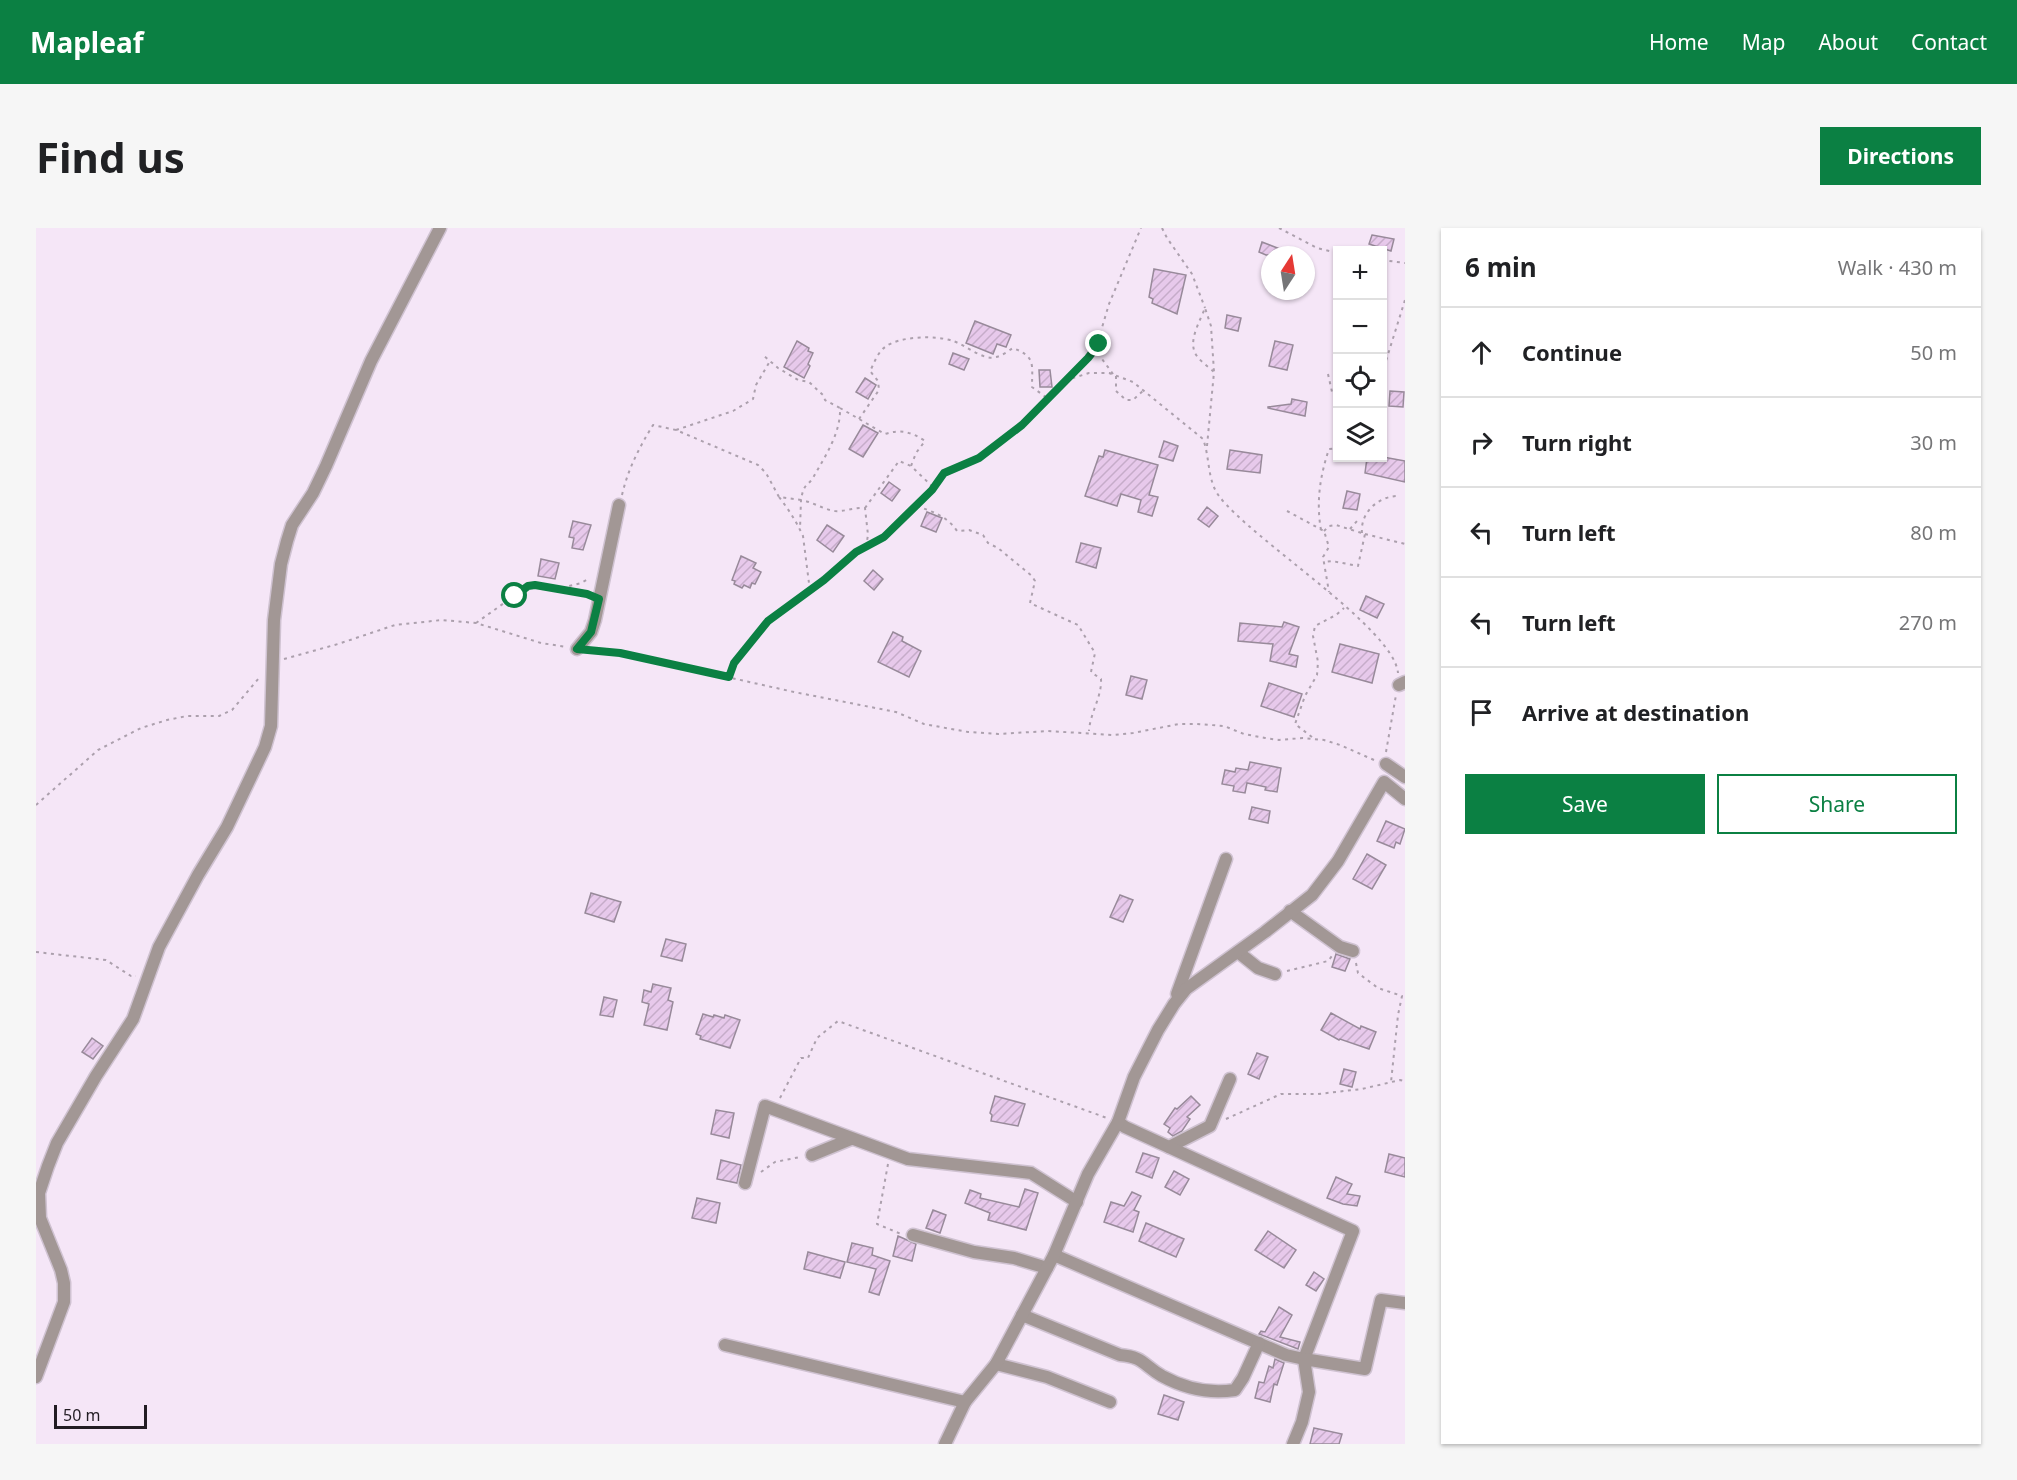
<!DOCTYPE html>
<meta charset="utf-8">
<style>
body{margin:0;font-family:"Noto Sans",sans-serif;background:#f6f6f6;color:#202124}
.controls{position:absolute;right:18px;top:18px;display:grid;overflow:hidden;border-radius:0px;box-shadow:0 2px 4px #0004}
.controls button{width:54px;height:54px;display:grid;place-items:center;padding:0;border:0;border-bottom:2px solid #e0e0e0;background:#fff;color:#202124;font:30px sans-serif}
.compass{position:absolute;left:1225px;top:18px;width:54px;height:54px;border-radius:50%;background:#fff;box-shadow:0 2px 4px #0004;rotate:12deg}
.scale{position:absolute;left:18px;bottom:15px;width:93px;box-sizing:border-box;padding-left:6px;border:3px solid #221c23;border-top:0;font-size:16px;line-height:21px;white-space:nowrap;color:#221c23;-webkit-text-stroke:4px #f5e6f7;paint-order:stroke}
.stop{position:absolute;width:18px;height:18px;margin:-14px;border:4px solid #0b8043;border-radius:50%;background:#fff}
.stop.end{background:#0b8043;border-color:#fff;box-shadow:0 2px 6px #0008}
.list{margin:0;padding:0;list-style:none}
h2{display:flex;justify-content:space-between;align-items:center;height:78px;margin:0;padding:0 24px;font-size:26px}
h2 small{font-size:20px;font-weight:400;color:#757577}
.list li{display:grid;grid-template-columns:39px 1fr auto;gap:18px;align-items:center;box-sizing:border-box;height:90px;padding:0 24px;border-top:2px solid #e0e0e0}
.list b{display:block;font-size:22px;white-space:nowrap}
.list em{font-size:20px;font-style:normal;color:#757577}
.actions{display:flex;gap:12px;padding:18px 24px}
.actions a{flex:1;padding:14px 0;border:2px solid #0b8043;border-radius:0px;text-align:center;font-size:21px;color:#0b8043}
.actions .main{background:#0b8043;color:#fff}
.icon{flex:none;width:33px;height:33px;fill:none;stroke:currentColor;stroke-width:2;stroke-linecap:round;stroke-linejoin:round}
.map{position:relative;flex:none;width:1369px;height:1216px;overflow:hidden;border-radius:0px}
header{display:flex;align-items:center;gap:36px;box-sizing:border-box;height:84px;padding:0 30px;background:#0b8043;color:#fff}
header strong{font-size:28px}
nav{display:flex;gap:33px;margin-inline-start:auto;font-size:21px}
.intro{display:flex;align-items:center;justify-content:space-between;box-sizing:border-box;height:144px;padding:0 36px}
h1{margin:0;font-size:42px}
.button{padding:15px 27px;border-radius:0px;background:#0b8043;color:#fff;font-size:21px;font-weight:700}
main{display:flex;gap:36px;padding:0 36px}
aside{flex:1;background:#fff;border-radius:0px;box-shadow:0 2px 4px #0004}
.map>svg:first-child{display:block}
.building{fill:url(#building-hatch);stroke:#988a9a;stroke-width:1.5}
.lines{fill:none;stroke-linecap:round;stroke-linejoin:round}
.street-casing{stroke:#cfc2d1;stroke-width:15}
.path{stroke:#aca0ad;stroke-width:2;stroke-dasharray:3 4.5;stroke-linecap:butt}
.street{stroke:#a29795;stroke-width:12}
.route{stroke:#0b8043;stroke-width:8}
</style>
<header>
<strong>Mapleaf</strong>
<nav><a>Home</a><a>Map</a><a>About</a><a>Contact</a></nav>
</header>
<div class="intro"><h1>Find us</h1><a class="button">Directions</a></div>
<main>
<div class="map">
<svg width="1369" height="1216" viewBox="0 0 1369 1216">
<defs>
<pattern id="building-hatch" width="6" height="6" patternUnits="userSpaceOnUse" patternTransform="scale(1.5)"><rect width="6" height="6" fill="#e7c9eb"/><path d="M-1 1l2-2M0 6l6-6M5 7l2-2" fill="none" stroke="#c6acc9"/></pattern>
</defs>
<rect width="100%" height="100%" fill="#f5e6f7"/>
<!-- building -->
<g class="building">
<polygon points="1336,7 1358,11 1355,23 1333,16"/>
<polygon points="1226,14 1257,26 1257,27 1230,27 1223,24"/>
<polygon points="1118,41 1150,47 1141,86 1116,75 1117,71 1113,69"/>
<polygon points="1191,87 1205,90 1202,103 1189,100"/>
<polygon points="939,93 975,107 970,119 961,116 957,126 930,115"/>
<polygon points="761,113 773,120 772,123 777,125 772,136 774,138 768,150 748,139"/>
<polygon points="1239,113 1257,117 1251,142 1233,138"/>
<polygon points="917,125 933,131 928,142 913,136"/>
<polygon points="1003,142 1014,142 1016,159 1004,159"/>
<polygon points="829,150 840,157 832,171 820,164"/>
<polygon points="1354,163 1368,164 1367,179 1353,178"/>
<polygon points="1256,171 1271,174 1269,188 1232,180 1232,179 1255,176"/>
<polygon points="827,197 842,205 827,229 813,221"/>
<polygon points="1128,213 1142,218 1137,233 1123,229"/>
<polygon points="1069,222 1122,237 1113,267 1122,269 1116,288 1102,284 1105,272 1085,266 1081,278 1049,268 1063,228 1067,229"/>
<polygon points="1194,222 1226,227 1224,245 1191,241"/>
<polygon points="1347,229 1369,233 1369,254 1329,245 1331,230"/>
<polygon points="853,254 864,262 856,273 845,265"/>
<polygon points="1311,263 1324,266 1321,282 1307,280"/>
<polygon points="1171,279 1182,288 1173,299 1162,291"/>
<polygon points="891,284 906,290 900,304 885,298"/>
<polygon points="537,293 555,297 547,322 536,320 538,310 533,309"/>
<polygon points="791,297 808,308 797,324 781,312"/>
<polygon points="1045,315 1065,320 1060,340 1040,334"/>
<polygon points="705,328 720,335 717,340 725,344 719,356 716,355 714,360 708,357 706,360 698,356 699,353 696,352"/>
<polygon points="505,331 523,335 519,351 502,348"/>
<polygon points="837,342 847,351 838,362 828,353"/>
<polygon points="1330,368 1348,376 1341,390 1324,382"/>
<polygon points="1248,394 1263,399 1253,426 1262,428 1260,439 1234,433 1237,416 1202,413 1204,395 1246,399"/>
<polygon points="857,404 867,409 866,413 885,423 873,449 842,434"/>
<polygon points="1304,416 1343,426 1336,455 1296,444"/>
<polygon points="1095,448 1111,452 1106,471 1090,467"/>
<polygon points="1233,455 1266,466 1258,489 1225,478"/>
<polygon points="1214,534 1245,540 1241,564 1229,562 1230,559 1211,555 1209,565 1197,563 1198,558 1186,556 1189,542 1199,544 1200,540 1212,542"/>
<polygon points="1216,579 1234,583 1232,595 1213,591"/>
<polygon points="1350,593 1369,601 1364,616 1360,614 1358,620 1341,613"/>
<polygon points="1331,626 1350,637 1336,661 1317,651"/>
<polygon points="555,665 585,674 578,694 549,685"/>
<polygon points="1084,667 1097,672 1087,694 1074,689"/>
<polygon points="630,711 650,716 646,733 625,728"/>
<polygon points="1300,726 1314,731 1309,743 1296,739"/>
<polygon points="617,756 635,760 632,772 637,774 631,802 608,797 613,776 606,774 608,762 615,764"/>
<polygon points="568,769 581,772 577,789 564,787"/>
<polygon points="1295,785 1324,801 1325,798 1340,804 1333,821 1304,811 1303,812 1285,802"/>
<polygon points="667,786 677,789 678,787 688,790 689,787 704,792 694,820 664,811 665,808 660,806"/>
<polygon points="56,810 67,818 57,831 46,824"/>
<polygon points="1221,825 1232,829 1223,851 1212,846"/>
<polygon points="1308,841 1320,844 1316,859 1304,856"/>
<polygon points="959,868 989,876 982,898 955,893 956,887 954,885"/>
<polygon points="1155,868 1164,877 1151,889 1154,891 1146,903 1137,908 1132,904 1134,900 1128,896 1139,880 1141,881"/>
<polygon points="680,882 698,885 693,910 675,906"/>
<polygon points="1107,925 1123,930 1116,950 1100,944"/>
<polygon points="1353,926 1369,930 1369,949 1349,944"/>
<polygon points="685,932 705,937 701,955 681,951"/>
<polygon points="1138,943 1153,951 1144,967 1129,959"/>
<polygon points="1300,949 1316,956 1311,966 1324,968 1321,978 1307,976 1291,970"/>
<polygon points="989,961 1002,965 990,1002 952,992 954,985 929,975 934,962 945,966 944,970 983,979"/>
<polygon points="1096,964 1105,968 1098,982 1103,984 1097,1004 1068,994 1075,974 1088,978"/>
<polygon points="661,970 684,975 680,995 656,990"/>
<polygon points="897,982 910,987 904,1005 890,1000"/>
<polygon points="1110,995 1148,1011 1140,1029 1103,1013"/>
<polygon points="1232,1003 1260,1022 1248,1040 1219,1022"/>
<polygon points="862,1008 880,1016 876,1033 857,1028"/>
<polygon points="816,1015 837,1020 836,1027 854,1033 843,1067 833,1064 840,1041 811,1034"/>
<polygon points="772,1024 809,1034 804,1050 768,1041"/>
<polygon points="1278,1044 1288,1051 1280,1063 1270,1057"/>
<polygon points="1243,1079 1256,1087 1244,1109 1264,1114 1262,1121 1223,1106 1225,1103 1229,1104"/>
<polygon points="1239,1131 1248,1135 1241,1157 1238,1156 1234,1174 1219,1170 1223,1154 1228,1155 1233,1138 1237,1140"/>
<polygon points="1128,1167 1148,1174 1142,1192 1122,1186"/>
<polygon points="1278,1200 1306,1206 1303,1216 1274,1216"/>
</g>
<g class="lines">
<!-- street casing -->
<g class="street-casing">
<g id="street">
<polyline points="541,421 555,404 559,392 583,277"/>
<polyline points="1363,457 1369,454"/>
<polyline points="1350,536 1369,549"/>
<polyline points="1254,683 1304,719 1317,723"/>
<polyline points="1202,724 1222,740 1239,746"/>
<polyline points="1141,766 1190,631"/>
<polyline points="1133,919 1174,898 1194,851"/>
<polyline points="776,927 815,911"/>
<polyline points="709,955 729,878 872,931 995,945 1041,974"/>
<polyline points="877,1007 938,1024 978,1030 1011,1040"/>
<polyline points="1018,1027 1250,1127 1268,1131 1317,1003 1089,899 1082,894"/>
<path d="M986,1087L1084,1127C1108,1129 1107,1137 1126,1148C1148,1160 1174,1166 1199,1162L1207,1150L1223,1115"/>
<polyline points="689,1117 929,1174"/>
<polyline points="960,1136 1011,1149 1074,1174"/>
<polyline points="0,1149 28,1074 28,1055 25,1042 4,990 3,965 12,938 21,915 60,848 97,791 123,719 162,647 191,599 229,519 235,498 238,392 245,336 251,313 256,297 277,265 290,238 335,133 404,0"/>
<polyline points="909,1216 929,1174 960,1136 1018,1027 1052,946 1082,894 1098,849 1122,802 1138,776 1150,761 1229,704 1276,667 1302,633 1348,554 1369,571"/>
<polyline points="1257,1216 1266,1194 1273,1164 1268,1131 1329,1141 1345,1072 1369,1075"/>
</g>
</g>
<!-- path -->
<g class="path">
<polyline points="1126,0 1131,10 1156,46 1169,80"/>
<polyline points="1243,0 1281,20 1302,25"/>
<polyline points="1346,32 1369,35"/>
<polyline points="1346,138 1349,136 1369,72"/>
<polyline points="1077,146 1066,131 1062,113 1073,76 1105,0"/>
<polyline points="1292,146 1296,164 1302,164"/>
<polyline points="1080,148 1080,163 1090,172 1097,172 1108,162"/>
<polyline points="1033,150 1052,130 1062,116"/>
<path d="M804,180L849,206C864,201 876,204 889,213L880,225L875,238L898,260"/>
<path d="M823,191L843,162L842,153L834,143C838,136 841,125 849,119C863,108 900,107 917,113C930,117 947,133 960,129C966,128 972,123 977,120C1000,129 996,136 996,159L1011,170"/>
<polyline points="640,202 697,183 717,171 720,157 734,133"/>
<path d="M1171,218L1178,144C1172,138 1160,131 1158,122C1154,109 1165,91 1169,80L1175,98L1178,144"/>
<path d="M586,267C592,241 603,220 617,197L640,202L722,237L730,245L743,269L765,272C768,254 771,260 778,248C790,227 805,204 804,180L789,172L788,168L773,154L762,152L742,140L727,127"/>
<path d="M743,269C753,282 760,293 767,308L774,363L820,324L830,319L832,307L829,280C818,279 808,284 799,283C786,281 777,274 765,272L764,301"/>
<path d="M881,278C897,284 911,288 921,303L933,302L947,307L952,315L962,320L996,348L999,353L994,375L1042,397L1059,425L1055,444L1065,451C1066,469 1054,485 1053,503"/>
<polyline points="829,280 863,233 875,238"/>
<polyline points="1251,283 1288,303 1293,319 1287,329 1293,364"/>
<polyline points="1314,301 1321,293 1325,294"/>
<path d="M1285,302C1280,274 1284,248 1293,221L1302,220"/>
<polyline points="1288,303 1293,298 1300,297 1329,306 1322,338 1296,333 1288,334"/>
<path d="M1326,305C1324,285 1342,268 1362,268"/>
<polyline points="1329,306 1369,316"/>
<path d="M830,319L848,309L874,285L896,262L908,245L943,230L985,197L1031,152L1053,145H1073L1097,154L1167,211C1174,229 1171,252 1183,268C1215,311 1358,400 1362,445"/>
<polyline points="526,360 545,355 554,350"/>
<polyline points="440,395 492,358 499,357 553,366"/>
<polyline points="557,423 584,425 758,464 860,484 888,496 932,504 962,506 1012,503 1077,507 1097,505 1143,496 1161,496 1188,498 1208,506 1229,510 1243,512 1267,510 1288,512 1304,517 1338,532"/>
<polyline points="248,431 302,416 359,397 406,392 440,395 505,415 531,419"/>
<path d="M693,449C706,411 742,386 774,363"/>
<polyline points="1276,509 1259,496 1269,468 1281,447 1282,434 1277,408 1279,398 1300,387 1308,380"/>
<polyline points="1350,524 1360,467"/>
<polyline points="0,577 62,522 105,500 131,492 151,488 183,488 196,482 223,450"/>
<polyline points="0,724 70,732 95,748 100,748"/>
<polyline points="1320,735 1322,745 1342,760 1366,768 1362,787 1355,854"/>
<polyline points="1251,743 1292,733 1296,728"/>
<polyline points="744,870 765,830 772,830 781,810 802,793 1071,890"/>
<polyline points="1190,891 1245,866 1282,866 1326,861 1364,852 1369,853"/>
<polyline points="852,936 841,996 865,1006"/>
<polyline points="725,944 739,934 764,929"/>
</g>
<!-- street -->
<use href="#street" class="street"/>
</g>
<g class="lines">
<!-- route -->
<polyline class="route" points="479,368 492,358 499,357 551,366 563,371 555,404 541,421 584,425 693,449 698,435 732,393 788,352 820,324 848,309 896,262 908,245 943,230 986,197 1052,130 1063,116"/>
</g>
</svg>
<div class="controls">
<button>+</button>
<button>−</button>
<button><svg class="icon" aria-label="locate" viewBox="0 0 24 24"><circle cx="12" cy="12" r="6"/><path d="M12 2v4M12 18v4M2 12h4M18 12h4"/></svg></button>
<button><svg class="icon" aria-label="layers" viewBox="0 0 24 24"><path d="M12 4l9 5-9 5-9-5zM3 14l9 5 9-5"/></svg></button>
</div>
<svg class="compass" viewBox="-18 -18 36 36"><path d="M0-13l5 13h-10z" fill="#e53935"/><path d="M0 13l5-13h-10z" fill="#757577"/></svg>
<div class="scale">50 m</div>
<div class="stop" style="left:479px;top:368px"></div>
<div class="stop end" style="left:1063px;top:116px"></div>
</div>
<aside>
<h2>6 min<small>Walk · 430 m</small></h2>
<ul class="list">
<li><svg class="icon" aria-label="ahead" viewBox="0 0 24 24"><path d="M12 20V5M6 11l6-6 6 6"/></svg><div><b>Continue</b></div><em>50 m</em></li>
<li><svg class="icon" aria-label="right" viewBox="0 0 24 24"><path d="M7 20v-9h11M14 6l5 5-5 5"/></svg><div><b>Turn right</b></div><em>30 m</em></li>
<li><svg class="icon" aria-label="left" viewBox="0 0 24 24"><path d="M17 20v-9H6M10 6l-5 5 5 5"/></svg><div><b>Turn left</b></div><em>80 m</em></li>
<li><svg class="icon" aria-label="left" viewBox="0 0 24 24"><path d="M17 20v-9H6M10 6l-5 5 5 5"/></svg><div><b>Turn left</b></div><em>270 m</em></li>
<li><svg class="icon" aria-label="arrive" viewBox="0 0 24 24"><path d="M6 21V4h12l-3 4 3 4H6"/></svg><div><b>Arrive at destination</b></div></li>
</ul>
<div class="actions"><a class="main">Save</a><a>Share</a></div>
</aside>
</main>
